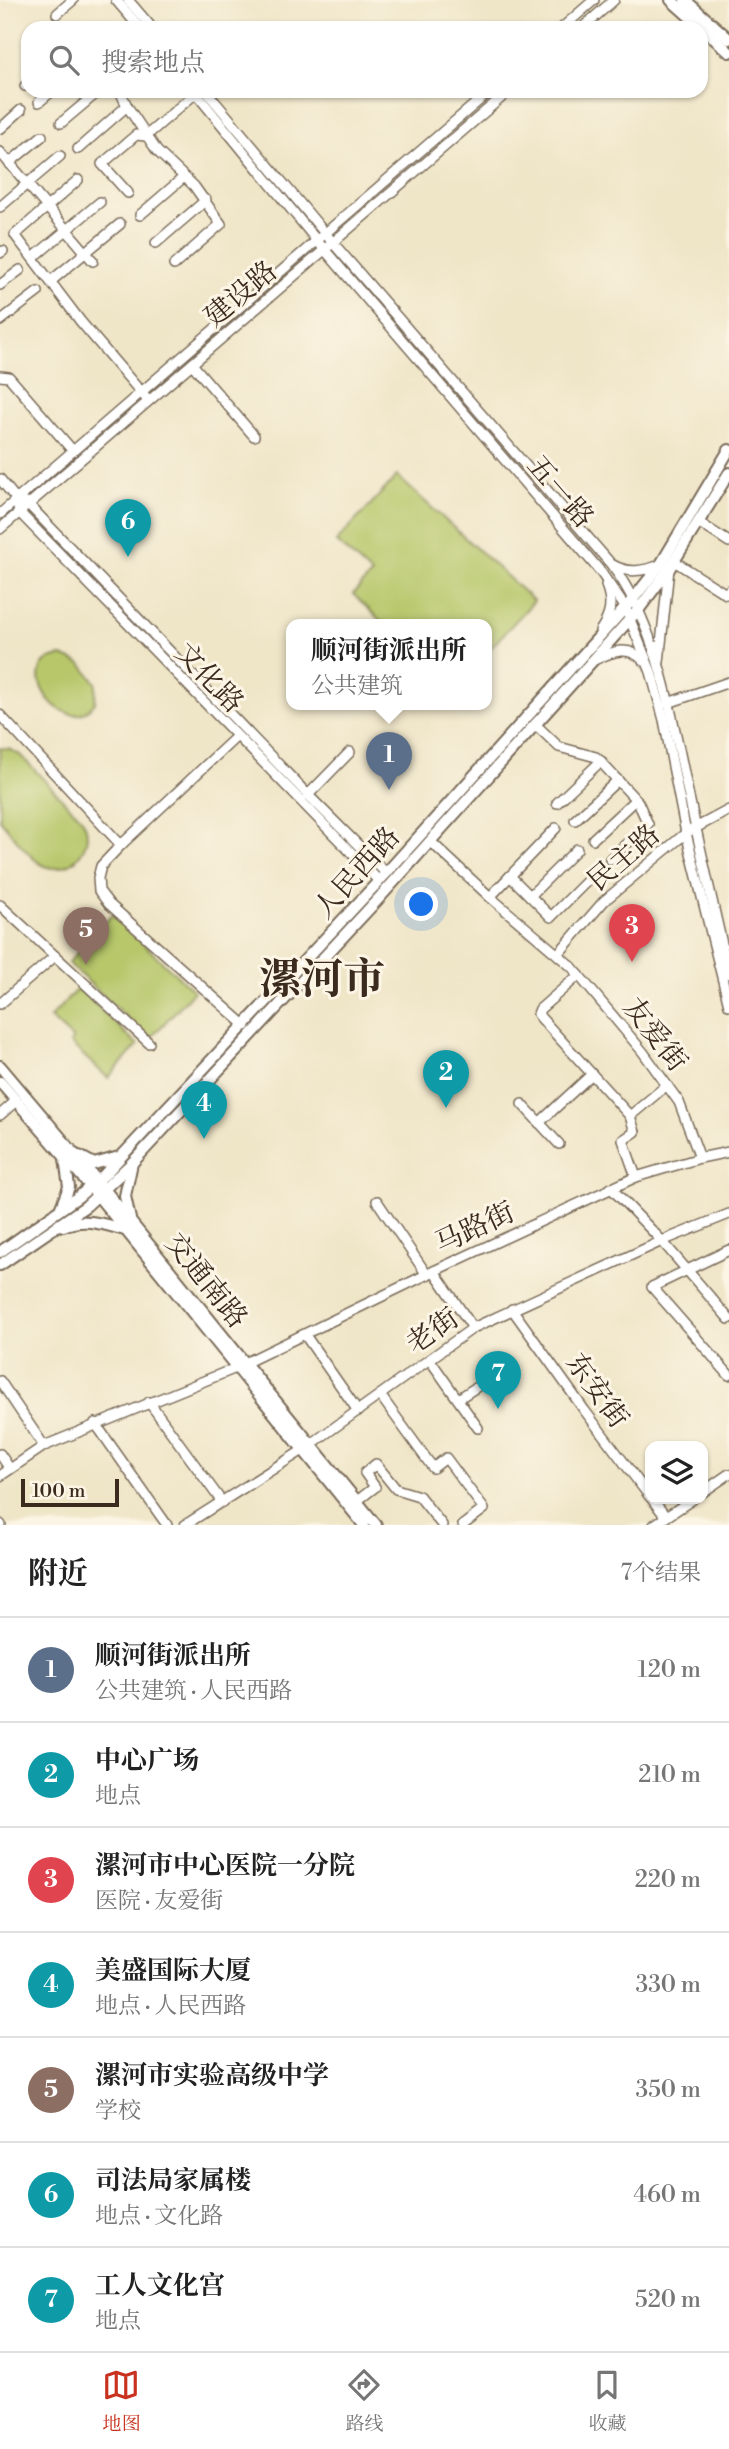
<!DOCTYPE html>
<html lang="zh">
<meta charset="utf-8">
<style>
body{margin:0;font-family:"Libre Bodoni","Noto Serif SC",serif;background:#f6f6f6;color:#222}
.controls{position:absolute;right:21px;bottom:21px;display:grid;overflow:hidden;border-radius:14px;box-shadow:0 2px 5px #0004}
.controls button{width:63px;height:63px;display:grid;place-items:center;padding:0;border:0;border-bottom:2px solid #e0e0e0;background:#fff;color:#222;font:35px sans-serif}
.scale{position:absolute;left:21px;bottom:18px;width:98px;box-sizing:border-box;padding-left:7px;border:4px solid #3b2a1e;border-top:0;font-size:19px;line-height:24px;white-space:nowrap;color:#3b2a1e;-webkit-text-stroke:5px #fcf5e5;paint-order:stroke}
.you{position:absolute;left:422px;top:905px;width:24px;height:24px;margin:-18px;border:5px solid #fff;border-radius:50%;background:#1a73e8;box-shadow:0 0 0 10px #1a73e833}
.badge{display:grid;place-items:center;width:46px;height:46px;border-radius:50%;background:#c8321e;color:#fff;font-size:23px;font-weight:700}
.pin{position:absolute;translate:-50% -58px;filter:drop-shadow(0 2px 4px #0008)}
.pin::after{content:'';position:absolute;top:37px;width:24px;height:21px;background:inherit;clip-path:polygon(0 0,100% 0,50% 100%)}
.popup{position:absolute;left:286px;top:619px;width:206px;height:91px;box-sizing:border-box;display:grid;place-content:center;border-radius:14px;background:#fff;filter:drop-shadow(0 2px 5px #0005);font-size:23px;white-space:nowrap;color:#767676}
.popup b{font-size:26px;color:#222}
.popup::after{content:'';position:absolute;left:50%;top:100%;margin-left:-14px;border:14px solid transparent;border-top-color:#fff}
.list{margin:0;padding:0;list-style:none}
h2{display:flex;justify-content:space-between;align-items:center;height:91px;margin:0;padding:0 28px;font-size:30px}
h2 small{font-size:23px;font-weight:400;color:#767676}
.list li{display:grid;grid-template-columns:46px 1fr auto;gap:21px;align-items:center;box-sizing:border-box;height:105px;padding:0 28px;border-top:2px solid #e0e0e0}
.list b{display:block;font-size:26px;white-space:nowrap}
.list p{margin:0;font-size:23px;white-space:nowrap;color:#767676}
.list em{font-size:23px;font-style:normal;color:#767676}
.icon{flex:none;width:38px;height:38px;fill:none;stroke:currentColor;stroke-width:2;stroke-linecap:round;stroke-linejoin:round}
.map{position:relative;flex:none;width:729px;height:1525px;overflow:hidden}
.search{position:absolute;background:#fff;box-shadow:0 2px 5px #0004;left:21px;right:21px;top:21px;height:77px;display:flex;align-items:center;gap:18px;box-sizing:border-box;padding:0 24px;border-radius:21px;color:#767676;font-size:26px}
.sheet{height:826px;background:#fff}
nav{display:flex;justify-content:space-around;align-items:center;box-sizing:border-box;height:98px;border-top:2px solid #e0e0e0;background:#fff;font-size:19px;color:#767676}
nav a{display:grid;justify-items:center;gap:4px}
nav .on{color:#c8321e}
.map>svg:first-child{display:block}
.green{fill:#b7c76a;stroke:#797844;stroke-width:2}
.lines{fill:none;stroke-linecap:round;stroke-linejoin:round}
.minor-casing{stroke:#7a6b59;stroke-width:12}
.major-casing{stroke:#7a6b59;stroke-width:14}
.minor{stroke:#fff;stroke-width:9}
.major{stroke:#fff;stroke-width:10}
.labels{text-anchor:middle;stroke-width:6;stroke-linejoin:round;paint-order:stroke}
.street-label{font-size:28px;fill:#3b2a1e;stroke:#fcf5e5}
.town-label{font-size:42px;font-weight:bold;fill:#3b2a1e;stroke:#fcf5e5}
</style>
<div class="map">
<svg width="729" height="1525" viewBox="0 0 729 1525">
<rect width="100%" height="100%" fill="#fcf5e5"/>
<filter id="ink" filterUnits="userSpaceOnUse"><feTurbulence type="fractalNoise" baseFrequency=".0143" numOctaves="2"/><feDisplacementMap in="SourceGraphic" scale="14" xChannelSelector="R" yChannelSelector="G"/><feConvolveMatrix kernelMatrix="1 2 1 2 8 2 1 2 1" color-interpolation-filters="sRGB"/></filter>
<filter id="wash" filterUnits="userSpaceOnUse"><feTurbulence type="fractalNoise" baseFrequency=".00686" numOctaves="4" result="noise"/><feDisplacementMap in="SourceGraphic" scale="28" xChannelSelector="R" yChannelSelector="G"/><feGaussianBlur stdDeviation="1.57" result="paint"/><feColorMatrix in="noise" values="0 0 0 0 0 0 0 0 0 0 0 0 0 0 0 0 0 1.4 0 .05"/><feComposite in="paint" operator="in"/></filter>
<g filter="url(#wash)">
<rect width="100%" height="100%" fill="#efe5c7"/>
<!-- green -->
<g class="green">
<polygon points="308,255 310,258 149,396 146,392"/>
<polygon points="397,476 534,601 487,652 487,624 384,624 353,594 372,574 336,542"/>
<path d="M62,656L81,664L96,683L95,703C92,706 87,712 83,713C52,724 14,661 62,656Z"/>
<path d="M0,748L9,749L20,755C35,770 50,786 65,802C71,808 79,814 83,821C97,845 70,876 45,866C31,861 11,832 0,820Z"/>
<polygon points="112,915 194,991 150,1039 68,963"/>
<polygon points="78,988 138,1045 108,1078 70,1043 73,1039 50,1018"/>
</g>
</g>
<g filter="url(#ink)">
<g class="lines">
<!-- minor casing -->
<g class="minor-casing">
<g id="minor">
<polyline points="116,0 140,28"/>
<polyline points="128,0 152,28"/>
<polyline points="57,14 73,0"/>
<polyline points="562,28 594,0"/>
<polyline points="582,28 614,0"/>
<polyline points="25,86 28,83"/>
<polyline points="120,91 127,106 157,151 194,186 221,224 174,265"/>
<polyline points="194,91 318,242 600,571 625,607 651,672 664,720 686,833 729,1005"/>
<path d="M206,91L334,244L610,563C658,624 673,722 689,797C702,856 715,915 729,974"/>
<polyline points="39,102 52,91"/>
<polyline points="61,123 99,91"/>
<polyline points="0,129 21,110"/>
<polyline points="78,149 127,106"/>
<polyline points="0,152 93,261"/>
<polyline points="9,163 42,136"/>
<polyline points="78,180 15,235 81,322 145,397"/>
<polyline points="128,193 102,164 136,135 146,136 198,91"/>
<polyline points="0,207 60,156"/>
<polyline points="140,215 184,177"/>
<polyline points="156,243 206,200"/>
<polyline points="0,253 3,251"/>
<polyline points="33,258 100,202"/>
<polyline points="51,281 120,224"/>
<polyline points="0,285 20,270"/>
<polyline points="0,321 38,292"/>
<polyline points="192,364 254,436"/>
<polyline points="0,376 9,377 73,451"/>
<polyline points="0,479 17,500 28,504 308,795 386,873"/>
<polyline points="18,508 19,512 379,881"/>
<polyline points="0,514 490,91"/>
<polyline points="698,522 729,542"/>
<polyline points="0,529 509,91"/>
<polyline points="674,561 726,594 729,590"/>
<path d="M613,565C628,574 644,571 660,565"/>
<path d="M600,631C611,615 613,603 606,585"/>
<path d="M594,660C612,652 629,644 644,661"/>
<polyline points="659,662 669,569"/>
<polyline points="668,703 729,682"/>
<polyline points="0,715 121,845"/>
<polyline points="535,724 559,747 596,757 638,802 648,824 610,859"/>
<polyline points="236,737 121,845 101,866 98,878 99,891 109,904 246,1026"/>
<polyline points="308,795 350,752"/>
<polyline points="557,803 601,761"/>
<polyline points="575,820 618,780"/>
<polyline points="593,839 636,799"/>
<polyline points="430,841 490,897 572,967 643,1052 679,1102 700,1158"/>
<polyline points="510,876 551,917 598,870"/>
<polyline points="530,896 577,849"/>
<polyline points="490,897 556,828"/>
<polyline points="0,905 149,1043"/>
<polyline points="558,954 604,901 686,833 729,810"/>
<polyline points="579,975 540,1009 538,1014 541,1018 630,1116 667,1085"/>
<polyline points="0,1004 55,956"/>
<polyline points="522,1104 559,1144"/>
<polyline points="0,1115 16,1101"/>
<polyline points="630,1116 635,1132 623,1140 636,1177"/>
<polyline points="539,1123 592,1074"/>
<polyline points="611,1188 662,1241 729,1319"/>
<polyline points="377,1201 427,1275"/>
<polyline points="729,1250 652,1287 729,1375"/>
<polyline points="434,1271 473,1328"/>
<polyline points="512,1309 585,1411 650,1497"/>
<polyline points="305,1335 358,1411"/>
<polyline points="430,1360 478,1428"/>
<polyline points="245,1363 434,1271 636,1177 700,1158 729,1152"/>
<polyline points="0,1381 44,1446"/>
<polyline points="380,1395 433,1468 446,1458 484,1509 463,1525"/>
<polyline points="458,1399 492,1377"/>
<polyline points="149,1402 222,1502"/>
<polyline points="95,1423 167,1525"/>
<polyline points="0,1454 10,1469"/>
<polyline points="0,1476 44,1446 236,1368"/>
<polyline points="703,1492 729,1474"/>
<polyline points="652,1499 666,1517"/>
<polyline points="357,1501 375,1487 365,1473 376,1464 396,1489 419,1496 442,1525"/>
<polyline points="0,1524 1,1525"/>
<polyline points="185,1525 303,1450 473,1328 662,1241 729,1214"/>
<polyline points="654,1525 693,1499"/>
</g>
</g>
<!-- major casing -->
<g class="major-casing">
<g id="major">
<polyline points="671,0 729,52"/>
<polyline points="685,0 729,39"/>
<polyline points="0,1066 104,1189 376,1525"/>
<polyline points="0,1082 91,1187 364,1525"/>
<polyline points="79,1156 94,1164 119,1157"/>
<polyline points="61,1207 69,1187 65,1159"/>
<polyline points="130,1219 125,1196 132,1163"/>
<path d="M63,1226C85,1217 103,1224 125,1230"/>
<polyline points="0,1252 78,1197 104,1175 379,881 634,598 661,564 729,450"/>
<polyline points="0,1265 86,1206 132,1163 381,896 639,609 669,569 729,473"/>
</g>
</g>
<!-- minor -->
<use href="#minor" class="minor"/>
<!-- major -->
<use href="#major" class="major"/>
</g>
</g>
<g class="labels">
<!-- street labels -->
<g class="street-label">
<text transform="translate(240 293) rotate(-40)" y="10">建设路</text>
<text transform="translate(561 491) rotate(49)" y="10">五一路</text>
<text transform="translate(210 677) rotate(46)" y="10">文化路</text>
<text transform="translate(623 857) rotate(-41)" y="10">民主路</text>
<text transform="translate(356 872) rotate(-48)" y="10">人民西路</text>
<text transform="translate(656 1034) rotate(52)" y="10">友爱街</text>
<text transform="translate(474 1227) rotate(-25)" y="10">马路街</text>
<text transform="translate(207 1280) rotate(51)" y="10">交通南路</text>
<text transform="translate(432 1330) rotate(-35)" y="10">老街</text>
<text transform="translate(598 1390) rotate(54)" y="10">东安街</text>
</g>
<!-- town labels -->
<g class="town-label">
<text x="322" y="993">漯河市</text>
</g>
</g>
</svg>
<div class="controls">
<button><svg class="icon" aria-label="layers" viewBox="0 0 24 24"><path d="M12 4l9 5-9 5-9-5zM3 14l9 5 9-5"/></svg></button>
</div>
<div class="scale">100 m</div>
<div class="you"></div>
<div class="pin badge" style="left:389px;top:790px;background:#5c6f8a">1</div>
<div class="popup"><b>顺河街派出所</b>公共建筑</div>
<div class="pin badge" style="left:446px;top:1108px;background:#0f9aa8">2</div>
<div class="pin badge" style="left:632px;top:962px;background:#e0444e">3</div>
<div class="pin badge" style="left:204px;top:1139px;background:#0f9aa8">4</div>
<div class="pin badge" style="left:86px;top:965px;background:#8d6e63">5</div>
<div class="pin badge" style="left:128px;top:557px;background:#0f9aa8">6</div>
<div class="pin badge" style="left:498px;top:1409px;background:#0f9aa8">7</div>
<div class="search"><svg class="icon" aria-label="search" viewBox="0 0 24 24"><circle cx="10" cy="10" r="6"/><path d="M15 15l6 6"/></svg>搜索地点</div>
</div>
<section class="sheet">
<h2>附近<small>7个结果</small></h2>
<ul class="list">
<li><span class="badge" style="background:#5c6f8a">1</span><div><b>顺河街派出所</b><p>公共建筑 · 人民西路</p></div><em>120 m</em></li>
<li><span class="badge" style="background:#0f9aa8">2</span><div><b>中心广场</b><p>地点</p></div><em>210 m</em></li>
<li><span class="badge" style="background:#e0444e">3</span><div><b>漯河市中心医院一分院</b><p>医院 · 友爱街</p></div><em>220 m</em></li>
<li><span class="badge" style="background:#0f9aa8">4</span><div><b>美盛国际大厦</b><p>地点 · 人民西路</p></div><em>330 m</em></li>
<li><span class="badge" style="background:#8d6e63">5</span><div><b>漯河市实验高级中学</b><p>学校</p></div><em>350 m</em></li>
<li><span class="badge" style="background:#0f9aa8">6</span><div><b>司法局家属楼</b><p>地点 · 文化路</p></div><em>460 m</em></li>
<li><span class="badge" style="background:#0f9aa8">7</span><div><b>工人文化宫</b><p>地点</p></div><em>520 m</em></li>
</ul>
</section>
<nav>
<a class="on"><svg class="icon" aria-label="map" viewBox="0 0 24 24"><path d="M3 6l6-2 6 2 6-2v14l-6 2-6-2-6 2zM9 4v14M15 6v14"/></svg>地图</a>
<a><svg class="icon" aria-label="directions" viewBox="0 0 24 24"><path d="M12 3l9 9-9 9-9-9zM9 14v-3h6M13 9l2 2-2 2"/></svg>路线</a>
<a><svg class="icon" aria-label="saved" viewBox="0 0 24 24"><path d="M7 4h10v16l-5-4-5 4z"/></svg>收藏</a>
</nav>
